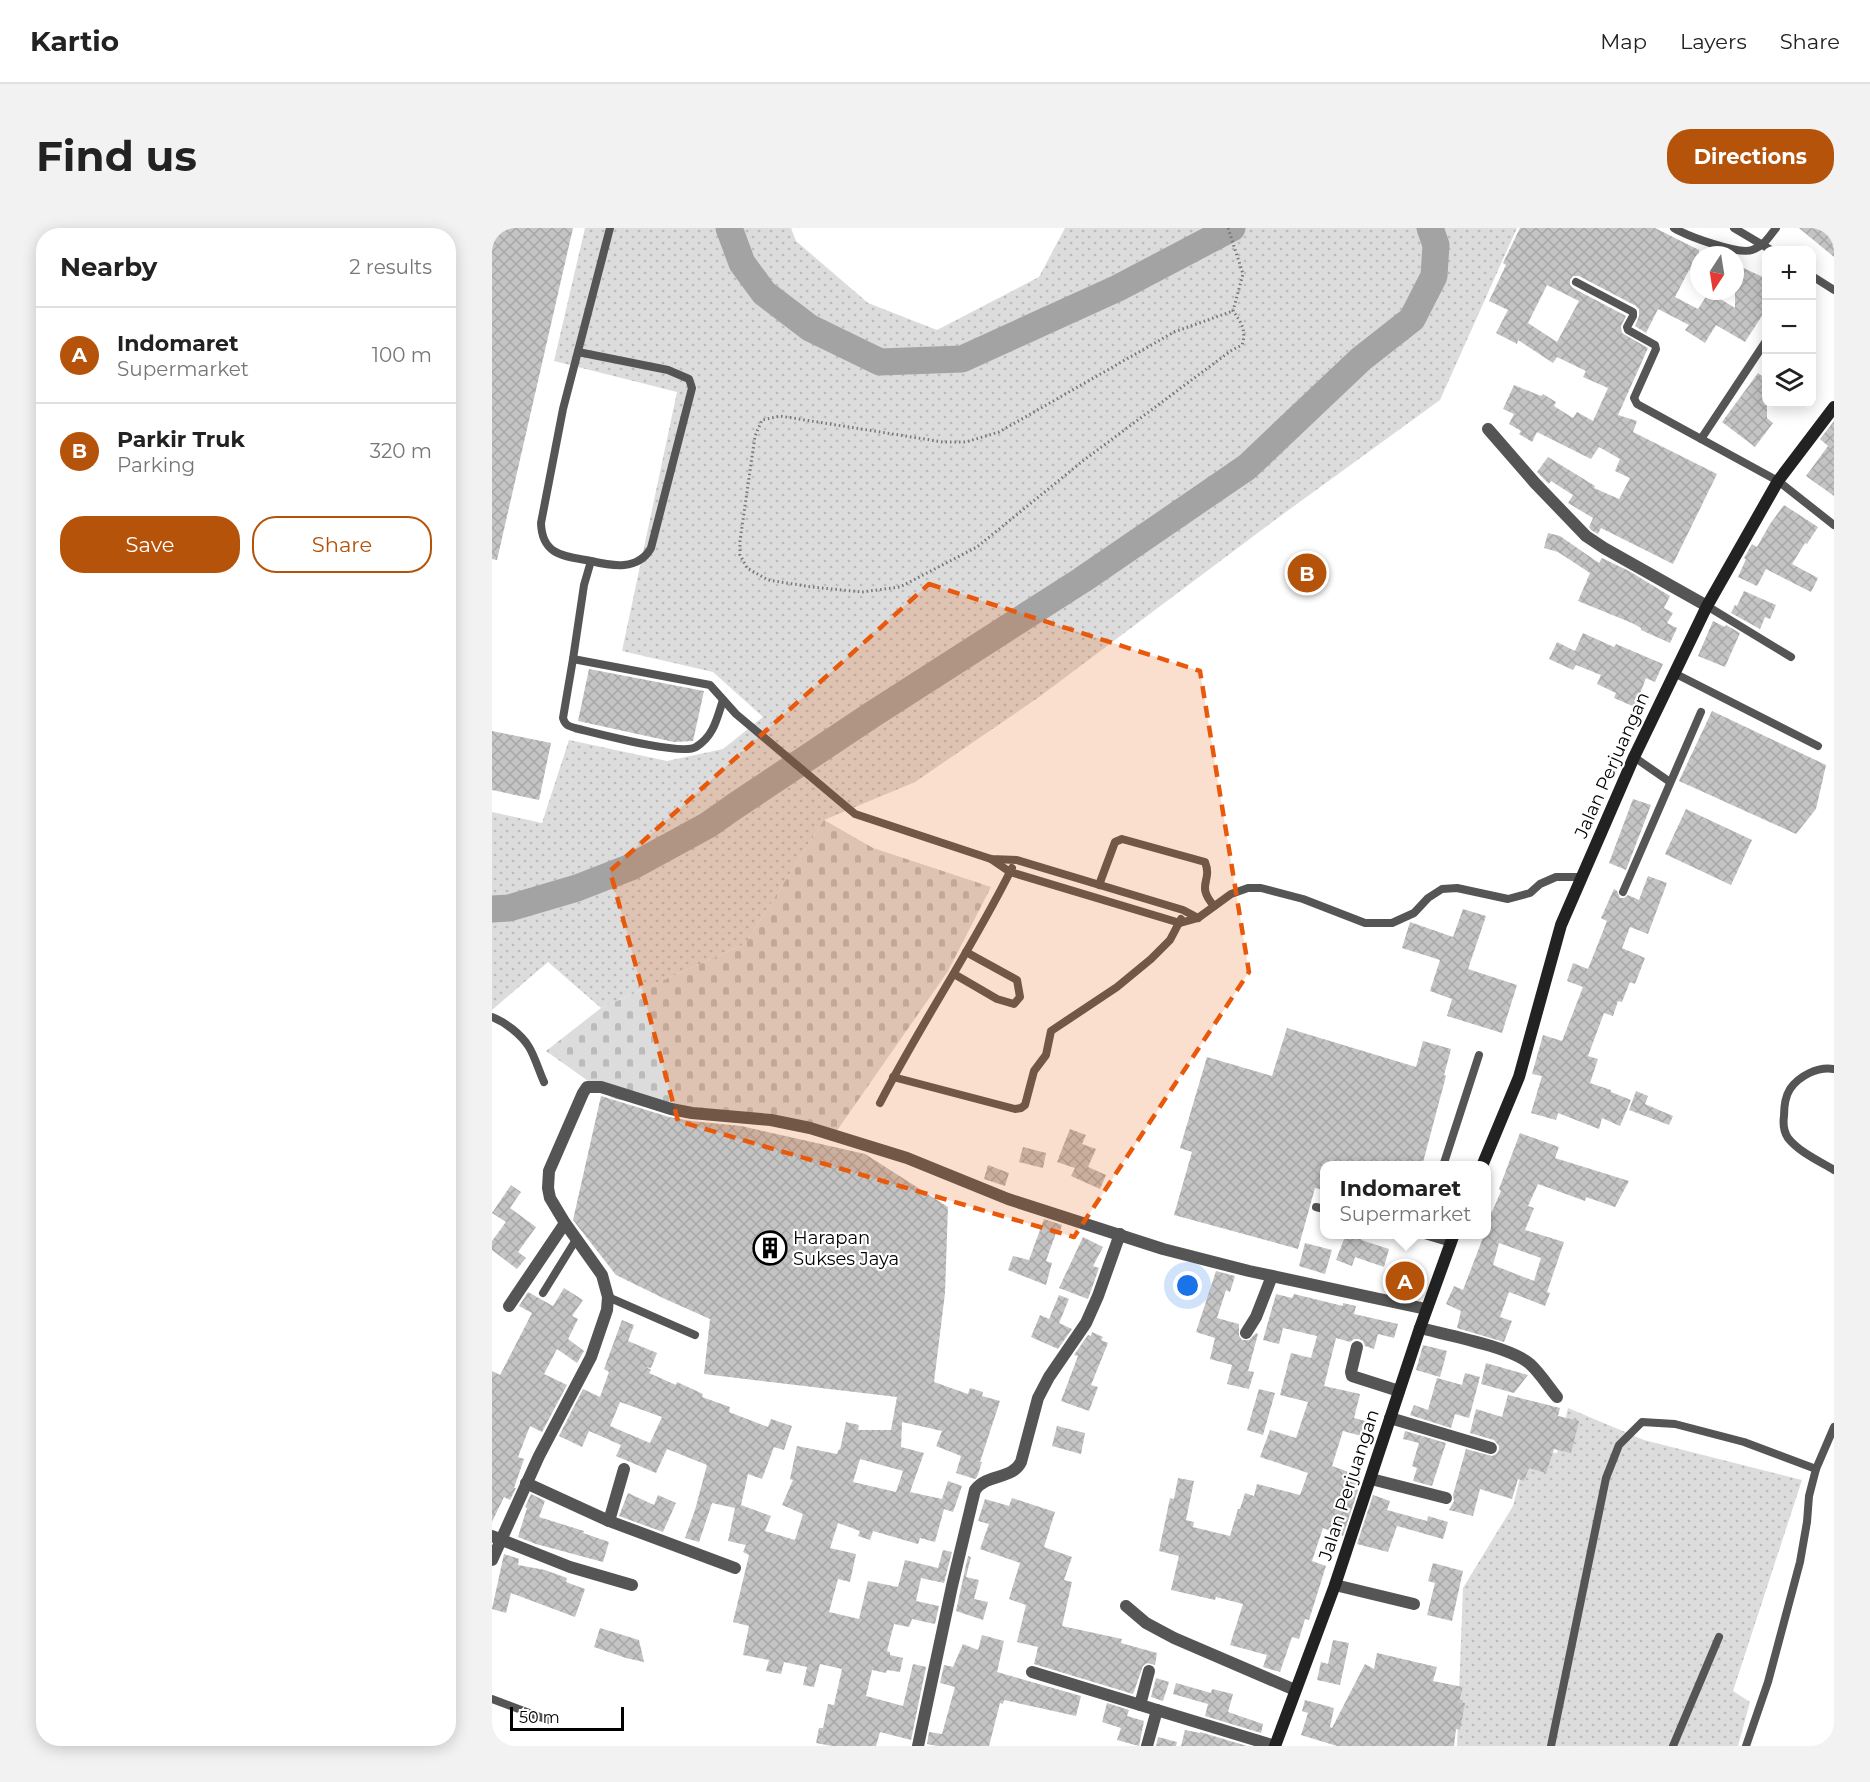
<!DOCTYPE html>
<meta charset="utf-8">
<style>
body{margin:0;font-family:Montserrat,sans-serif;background:#f2f2f2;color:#222}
.controls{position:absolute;right:18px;top:18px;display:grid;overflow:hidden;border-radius:12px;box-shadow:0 3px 15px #0003}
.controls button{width:54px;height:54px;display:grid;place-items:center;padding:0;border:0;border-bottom:2px solid #e0e0e0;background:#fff;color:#222;font:30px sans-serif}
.compass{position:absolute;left:1198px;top:18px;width:54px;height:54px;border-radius:50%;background:#fff;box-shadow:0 3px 15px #0003;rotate:192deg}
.scale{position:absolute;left:18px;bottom:15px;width:114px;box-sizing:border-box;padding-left:6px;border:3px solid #000;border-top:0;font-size:16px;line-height:21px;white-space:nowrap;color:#000;-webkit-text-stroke:4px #fff;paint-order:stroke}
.you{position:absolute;left:696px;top:1058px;width:21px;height:21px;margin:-15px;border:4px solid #fff;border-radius:50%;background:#1a73e8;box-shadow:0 0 0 9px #1a73e833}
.badge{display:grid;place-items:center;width:39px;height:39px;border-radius:50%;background:#b45309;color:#fff;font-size:20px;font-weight:700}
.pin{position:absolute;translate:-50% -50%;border:3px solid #fff;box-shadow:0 2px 6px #0006}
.popup{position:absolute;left:828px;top:933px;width:171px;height:78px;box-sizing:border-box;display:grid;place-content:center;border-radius:12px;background:#fff;filter:drop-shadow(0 2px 4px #0005);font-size:20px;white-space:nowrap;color:#767676}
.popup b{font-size:22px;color:#222}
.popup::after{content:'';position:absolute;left:50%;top:100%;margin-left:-12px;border:12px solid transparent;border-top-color:#fff}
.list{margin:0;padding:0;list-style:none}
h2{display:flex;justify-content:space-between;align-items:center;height:78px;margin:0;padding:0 24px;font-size:26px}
h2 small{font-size:20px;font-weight:400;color:#767676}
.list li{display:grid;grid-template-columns:39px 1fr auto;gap:18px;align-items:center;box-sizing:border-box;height:96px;padding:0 24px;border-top:2px solid #e0e0e0}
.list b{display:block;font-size:22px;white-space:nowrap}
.list p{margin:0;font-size:20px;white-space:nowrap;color:#767676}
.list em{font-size:20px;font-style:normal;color:#767676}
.actions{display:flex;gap:12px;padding:18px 24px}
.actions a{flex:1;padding:14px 0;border:2px solid #b45309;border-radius:24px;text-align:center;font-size:21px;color:#b45309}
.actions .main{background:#b45309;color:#fff}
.icon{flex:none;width:33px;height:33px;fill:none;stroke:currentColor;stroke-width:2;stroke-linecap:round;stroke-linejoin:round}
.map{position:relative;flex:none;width:1342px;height:1518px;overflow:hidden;border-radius:24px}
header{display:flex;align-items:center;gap:36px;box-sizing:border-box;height:84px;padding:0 30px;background:#fff;border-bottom:2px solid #e0e0e0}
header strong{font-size:28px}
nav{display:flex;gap:33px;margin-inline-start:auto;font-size:21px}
.intro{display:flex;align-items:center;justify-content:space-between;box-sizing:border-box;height:144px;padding:0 36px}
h1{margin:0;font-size:42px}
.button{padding:15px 27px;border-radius:24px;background:#b45309;color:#fff;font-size:21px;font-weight:700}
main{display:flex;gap:36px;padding:0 36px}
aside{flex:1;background:#fff;border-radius:24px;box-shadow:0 3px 15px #0003}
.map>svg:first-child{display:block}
.grass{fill:url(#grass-dots);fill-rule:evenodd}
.cemetery{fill:url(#cemetery-stones)}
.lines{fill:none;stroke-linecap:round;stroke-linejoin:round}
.river{stroke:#a3a3a3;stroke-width:27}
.building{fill:url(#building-cross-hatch);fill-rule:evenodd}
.path{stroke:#777;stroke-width:3;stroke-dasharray:1.5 3;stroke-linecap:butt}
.lane{stroke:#555;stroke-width:8}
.street{stroke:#555;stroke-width:12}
.secondary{stroke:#222;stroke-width:12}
.marked{fill:#e8590c;fill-opacity:0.2;stroke:#e8590c;stroke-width:4.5;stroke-dasharray:12 8;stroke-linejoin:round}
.labels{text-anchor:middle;stroke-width:4.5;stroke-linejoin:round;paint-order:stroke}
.street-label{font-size:18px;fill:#000;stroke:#fff}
.poi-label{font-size:18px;fill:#000;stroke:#fff;text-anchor:start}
</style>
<header>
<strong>Kartio</strong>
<nav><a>Map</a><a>Layers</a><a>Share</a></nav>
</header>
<div class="intro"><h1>Find us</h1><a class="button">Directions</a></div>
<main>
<aside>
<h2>Nearby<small>2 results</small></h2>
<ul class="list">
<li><span class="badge">A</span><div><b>Indomaret</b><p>Supermarket</p></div><em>100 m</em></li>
<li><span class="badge">B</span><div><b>Parkir Truk</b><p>Parking</p></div><em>320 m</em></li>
</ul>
<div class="actions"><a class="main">Save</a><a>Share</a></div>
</aside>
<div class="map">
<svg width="1342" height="1518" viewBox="0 0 1342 1518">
<defs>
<pattern id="grass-dots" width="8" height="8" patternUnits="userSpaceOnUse" patternTransform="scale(1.5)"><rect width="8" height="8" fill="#dcdcdc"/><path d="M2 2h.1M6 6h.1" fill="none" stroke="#bbb" stroke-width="1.8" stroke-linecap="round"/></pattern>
<pattern id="cemetery-stones" width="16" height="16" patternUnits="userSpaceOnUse" patternTransform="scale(1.5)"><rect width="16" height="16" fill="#dcdcdc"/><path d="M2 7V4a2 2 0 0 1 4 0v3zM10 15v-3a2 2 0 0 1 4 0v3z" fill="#bbb"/></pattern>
<pattern id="building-cross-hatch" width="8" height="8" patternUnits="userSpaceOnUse" patternTransform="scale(1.5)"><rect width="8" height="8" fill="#c4c4c4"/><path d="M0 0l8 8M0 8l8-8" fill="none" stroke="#a7a7a7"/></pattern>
</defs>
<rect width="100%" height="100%" fill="#fff"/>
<!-- grass -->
<g class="grass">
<path d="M93,0H299L304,13L376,75L445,102L547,49L573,0H1025L948,172L787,289L547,469L423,554L332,592L253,716L109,780L56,734L0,782V584L50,595L77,512L175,533L231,521L271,489L221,444L130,423L185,164L62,133ZM551,376L531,390L375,490L425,456Z"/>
<polygon points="1076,1180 1152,1212 1310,1252 1241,1463 1258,1474 1246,1518 965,1518 971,1360 1021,1278 1035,1222 1065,1225"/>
</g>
<!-- cemetery -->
<polygon class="cemetery" points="332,592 381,620 499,659 456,743 344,904 216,892 120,870 54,823 109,780 253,716"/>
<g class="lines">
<!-- river -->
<g class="river">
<polyline points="237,0 250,35 272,65 318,100 388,134 470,131 626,60 740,0"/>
<polyline points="0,681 17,680 85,660 139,639 216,597 243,578 381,486 590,352 755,239 869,131 920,91 942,48 944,17 938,0"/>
</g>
</g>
<!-- building -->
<g class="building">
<polygon points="0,0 81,0 5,332 0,331"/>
<path d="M1028,0H1163L1207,22V47L1197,42L1183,69L1206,81L1217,64L1243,80V36L1275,51V80L1253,114L1224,97L1213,115L1193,102L1197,97L1166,81L1154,105L1143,98L1147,88V81L1144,78L1087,48H1081L1078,52V57L1081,60L1134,88L1129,98L1130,105L1156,120L1126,187L1145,193L1141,204L1225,246L1181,336L1109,300L1106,306L1099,302L1097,299L1101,290L1076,275L1081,267L1059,253L1057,256L1045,244L1056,229L1103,258L1102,260L1127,271L1138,250L1123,243L1128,231L1107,219L1099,231L1045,204L1040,214L1027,206L1029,203L1017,196L1022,186L1011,181L1022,157L1049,168L1051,166L1064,174L1062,178L1081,190L1085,184L1101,193L1116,160L1091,149L1094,143L1065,129L1061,135L1026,112L1025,116L1004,105L1016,82L997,73L1014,37L1011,35ZM1055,57L1087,73L1065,114L1036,95Z"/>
<polygon points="1307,0 1342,0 1342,29"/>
<polygon points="1266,145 1275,152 1275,190 1281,195 1263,219 1230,194"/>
<polygon points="1342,193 1342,268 1314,248 1336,218 1328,211"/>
<polygon points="1292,277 1326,299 1315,316 1313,315 1300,336 1326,350 1319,364 1274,341 1265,358 1246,349 1254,331 1252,330 1260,316 1265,319 1278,296"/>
<polygon points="1056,305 1068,308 1107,335 1110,330 1137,343 1178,368 1172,380 1181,385 1175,395 1185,400 1178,415 1149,402 1149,400 1140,395 1086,373 1098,345 1066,324 1052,320"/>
<polygon points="1252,363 1284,377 1278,391 1273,389 1268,401 1239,385 1243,377 1245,378"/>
<polygon points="1221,393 1233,399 1234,397 1248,405 1233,439 1206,428"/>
<polygon points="1091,405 1122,419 1124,416 1171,436 1163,454 1154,450 1143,479 1122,470 1124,465 1105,456 1109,447 1084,437 1081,442 1057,431 1065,414 1083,423"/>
<polygon points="97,441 212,463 201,513 182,514 86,493"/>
<polygon points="1220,483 1334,537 1324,581 1304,606 1187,553"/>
<polygon points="0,503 59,515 47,572 0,562"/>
<polygon points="1141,571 1159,577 1134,642 1117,635"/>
<polygon points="1194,581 1260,612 1239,657 1173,626"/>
<polygon points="1156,648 1175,655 1156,706 1138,699 1130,720 1153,730 1143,756 1138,754 1130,774 1126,773 1121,788 1112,785 1096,828 1106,831 1098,855 1119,862 1119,864 1139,872 1128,898 1110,890 1107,901 1066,885 1064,892 1039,885 1050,848 1040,846 1051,807 1070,813 1091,759 1075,753 1081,735 1096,741 1115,693 1109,690 1122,661 1125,663 1128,670 1132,670 1136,667 1147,672"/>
<polygon points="971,681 994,688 976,741 1025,757 1010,805 955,788 960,771 938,763 948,732 910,720 918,694 961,709"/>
<polygon points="795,800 924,839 931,813 959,821 952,847 954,848 930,938 832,938 832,962 823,960 806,1021 682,987 700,924 688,920 715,829 780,848"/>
<polygon points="1144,863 1156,868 1153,876 1181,888 1177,897 1137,882"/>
<path d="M109,868L177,889L199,893L249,898L373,926L456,979L453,1065L442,1154L476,1166L478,1160L491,1164L490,1168L508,1173L488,1234H490L485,1249L483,1251L464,1245L469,1228L444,1218L450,1203L410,1194L409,1219L432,1225L418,1264L450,1271L456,1253L470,1258L461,1284L452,1281L443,1314L428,1310L426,1316L381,1303L378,1312L366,1308L368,1303L346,1295L338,1320L364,1326L358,1354L346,1351L337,1384L367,1391L376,1353L406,1359L413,1332L446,1340L451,1322L460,1324L452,1355L429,1350L424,1373L447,1378L443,1396L420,1391L417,1399L402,1396L395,1423L398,1424V1427L411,1430L408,1444L395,1442L394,1445L380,1442L374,1468L411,1478L421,1436L434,1439L419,1512L388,1504L384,1518H340L324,1515L327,1500H331L336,1476L342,1477L350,1441L328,1436L322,1459L311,1457L315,1439L292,1434L289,1446L274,1443L277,1432L251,1427L257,1398L241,1394L257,1327L251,1324L254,1317L236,1313L243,1280L220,1275L207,1314L193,1310L203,1282L215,1237L175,1221L164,1245L124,1228L129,1217L97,1203L90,1219L67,1208L91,1161L108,1169L117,1144L112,1141L130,1092L142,1097L136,1113L165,1125L159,1140L154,1139L159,1142L157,1145L184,1157L185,1154L211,1166L210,1169L238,1179L237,1184L276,1199L279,1191L300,1198L292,1222L282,1219L270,1251L256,1246L249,1277L279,1288L273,1303L303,1312L311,1286L290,1277L301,1252L298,1251L305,1218L345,1226L347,1221L348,1222L354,1194L367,1197L366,1202H399L405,1169L212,1146L218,1091L173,1071L124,1047L81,992ZM128,1174L170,1189L158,1215L118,1198ZM368,1231L411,1243L404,1264L361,1254Z"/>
<polygon points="578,901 594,907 590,916 604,921 596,939 614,947 608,961 579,948 583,940 565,934"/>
<path d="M1028,905L1067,919L1063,930L1137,953L1123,979L1094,969L1093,973L1046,956L1036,978L1042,980L1033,1002L1072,1014L1055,1064L1058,1065L1053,1078L1017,1064L1008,1089L1020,1093L1012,1114L965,1100L969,1083L954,1076L962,1058L971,1062L992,1007L994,1008V990L997,983L1000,984L1009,963L1007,961ZM1007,1015L1049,1030L1042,1053L1001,1037Z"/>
<polygon points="531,919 554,925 551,940 527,934"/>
<polygon points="496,937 517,945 513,958 492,951"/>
<polygon points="19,957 29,964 18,980 44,999 26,1024 34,1030 25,1041 0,1022 0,1013 14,994 0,985"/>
<polygon points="552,991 570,997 568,1003 565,1002 554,1033 560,1035 554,1057 516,1042 521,1028 537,1032"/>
<polygon points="854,1006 871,1006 869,1012 897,1021 892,1039 863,1029 860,1038 844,1032"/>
<polygon points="591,1009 611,1019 601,1038 607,1040 596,1071 567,1060"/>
<polygon points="813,1015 840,1022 833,1046 807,1038"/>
<polygon points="899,1036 933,1044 927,1070 893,1062"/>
<polygon points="724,1043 743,1048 738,1064 734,1062 725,1090 747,1096 747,1108 750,1112 757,1112 764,1105 766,1106 756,1143 762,1144 757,1161 735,1156 740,1137 718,1131 723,1110 704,1104"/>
<polygon points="72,1060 91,1072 80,1088 86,1091 76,1111 92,1123 85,1135 65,1121 52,1146 75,1157 50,1204 38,1198 26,1229 32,1231 22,1260 24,1260 18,1272 12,1269 0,1294 0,1143 8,1147 40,1085 27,1078 36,1064 61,1078"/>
<polygon points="784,1066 800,1070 802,1066 851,1078 851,1075 864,1078 862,1086 906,1096 902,1110 886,1106 882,1121 873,1118 871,1113 867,1111 862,1111 858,1114 844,1110 832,1158 868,1166 862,1190 877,1194 873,1209 851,1203 840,1238 868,1248 864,1261 866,1262 851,1308 831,1300 820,1333 834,1338 817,1392 813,1391 807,1411 800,1409 788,1444 771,1439 775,1427 738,1417 751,1376 724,1369 723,1372 679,1362 687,1328 667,1323 678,1270 682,1271 686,1250 702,1253 694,1292 702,1294 701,1299 738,1308 746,1281 748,1281 753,1265 762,1268 765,1256 808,1267 816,1245 768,1229 778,1202 804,1210 816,1174 788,1167 799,1125 819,1130 825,1108 791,1100 787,1116 771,1112"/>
<polygon points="567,1067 577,1071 567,1095 580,1101 566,1121 539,1109 548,1087 557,1091"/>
<polygon points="600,1104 611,1109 609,1112 616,1115 599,1157 606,1159 597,1183 569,1173 586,1128 582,1127 596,1107 599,1108"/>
<polygon points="931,1117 955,1123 948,1149 924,1142"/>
<polygon points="994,1135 1036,1147 1022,1165 989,1156"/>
<polygon points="973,1145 988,1149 977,1190 963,1186 959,1200 918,1187 922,1177 936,1182 945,1150 970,1157"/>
<polygon points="767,1161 783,1165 771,1207 755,1202"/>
<polygon points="1016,1167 1068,1180 1066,1188 1087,1193 1079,1225 1062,1221 1054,1245 1037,1240 1032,1253 1026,1251 1020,1271 988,1261 981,1288 957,1282 962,1273 961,1267 974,1221 1000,1228 1004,1226 1007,1222 1007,1218 1002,1212 978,1205 984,1181 1010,1189"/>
<polygon points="565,1198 593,1205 589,1226 560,1218"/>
<polygon points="913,1203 954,1215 940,1258 921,1253 925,1240 920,1238 927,1215 911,1211"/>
<polygon points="136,1265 162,1277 166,1267 184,1275 171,1304 127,1288"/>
<polygon points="39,1266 53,1273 47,1289 92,1303 91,1305 117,1314 111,1334 44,1316 26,1309 35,1280 33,1279"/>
<polygon points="881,1267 898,1273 895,1282 935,1293 936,1288 956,1294 951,1311 905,1298 896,1324 865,1316"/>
<polygon points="520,1270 563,1284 552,1319 580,1329 572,1352 580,1354 570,1398 630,1411 629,1415 665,1425 663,1437 655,1435 651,1438 641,1466 542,1436 546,1419 525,1414 534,1377 517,1371 528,1335 488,1321 497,1296 486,1293 493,1271 517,1278"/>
<polygon points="12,1326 27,1331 26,1337 53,1342 75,1350 74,1354 93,1361 83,1389 19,1365 14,1385 0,1381"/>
<polygon points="476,1328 479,1329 474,1349 487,1352 482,1371 496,1374 491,1392 464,1383"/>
<polygon points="941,1335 971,1343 960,1393 935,1387 943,1355 936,1353"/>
<polygon points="108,1400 147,1412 152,1434 134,1430 102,1419"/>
<polygon points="490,1407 512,1413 505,1444 589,1468 584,1488 512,1472 511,1476 508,1475 497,1518 445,1518 435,1516 437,1504 450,1506 463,1459 448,1455 452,1437 461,1439 471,1416 486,1422"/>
<polygon points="841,1412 857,1415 848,1457 825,1452 829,1434 836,1436"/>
<polygon points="885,1425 945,1439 941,1453 971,1459 967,1474 973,1475 968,1502 964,1501 962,1518 845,1518 809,1507 816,1485 810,1483 813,1472 842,1480 838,1499 840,1500 873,1436 882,1441"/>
<polygon points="664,1450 677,1454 671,1473 659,1469"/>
<polygon points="684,1455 719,1465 720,1461 741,1466 736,1484 771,1496 769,1505 713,1488 716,1476 681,1466"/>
<polygon points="615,1475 637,1482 635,1488 652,1493 647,1518 625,1512 629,1500 610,1494"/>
<polygon points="693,1502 708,1505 708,1504 755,1518 689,1518"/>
<polygon points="666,1509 685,1514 684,1518 664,1518"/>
</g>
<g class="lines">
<!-- path -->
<path class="path" d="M736,0L751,46L741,83C749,94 755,103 750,117L740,122L592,232L485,319L408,359L370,364L320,359L276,352L255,340L248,327V313L263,208L270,192L288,188L451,214H474L507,204L682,104L741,83"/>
<!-- lane -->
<g class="lane">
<path d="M118,0L71,181L49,295C50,328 73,328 99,333L92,357L81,431L71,490C73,497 76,498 83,500C104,505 189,528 204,519C222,508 225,490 231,472"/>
<path d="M1182,0C1195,8 1247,27 1260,22C1272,18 1277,9 1284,0"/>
<polyline points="1242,0 1279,22"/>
<polyline points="1320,48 1342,62"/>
<polyline points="1084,54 1141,84 1141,88 1135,99 1136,102 1163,117 1164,121 1142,170 1145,176 1286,253 1342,297"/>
<path d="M86,124L176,142L197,151L200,160L159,320C146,343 120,338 99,333"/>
<polyline points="1209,211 1274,113"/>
<polyline points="1215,378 1299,429"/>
<polyline points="81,431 218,457 244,486 363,586 499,631 525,632 691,682 706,690"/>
<polyline points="1182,445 1326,518"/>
<polyline points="1142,529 1178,554"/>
<polyline points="499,631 518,644 688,695 706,690 739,666 756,660 769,660 811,671 873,695 900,695 922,685 936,670 950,661 965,660 1016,671 1038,665 1048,656 1064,649 1090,649"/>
<path d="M607,657L623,614L630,611L713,634C721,654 703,656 722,678"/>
<polyline points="1131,664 1209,484"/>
<polyline points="462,746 505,771 522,776 528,769 525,752 474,724"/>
<path d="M0,789C13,794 29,806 37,819C43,829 47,843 52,854"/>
<path d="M1342,841C1326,838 1307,848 1298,861C1293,869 1292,879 1292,888C1291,895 1292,904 1296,910C1307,924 1327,933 1342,942"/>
<polyline points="401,849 523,881 529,880 533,877 542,843 554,827 559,803 625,759 659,731 678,712 689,691"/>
<path d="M388,875C429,795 480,721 520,640"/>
<polyline points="951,938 987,827"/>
<polyline points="824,979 832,981"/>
<polyline points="929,1006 959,1015"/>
<polyline points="51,1065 85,1010"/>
<polyline points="116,1069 203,1107"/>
<polyline points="0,1471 56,1492"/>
<polyline points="1059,1518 1114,1250 1127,1217 1150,1194 1183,1196 1252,1214 1324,1241"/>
<polyline points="1181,1518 1227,1409"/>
<polyline points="1254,1518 1276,1454 1308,1334 1315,1294 1317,1268 1324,1241 1342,1199"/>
</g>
<!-- street -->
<g class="street">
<polyline points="996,201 1043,255 1094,308 1112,320 1215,378"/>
<polyline points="17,1078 73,995"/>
<path d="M928,1100C955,1107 1019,1119 1038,1136C1048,1145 1056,1158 1065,1169"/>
<polyline points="754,1105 764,1089 780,1048"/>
<polyline points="865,1119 859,1144 860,1148 907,1163"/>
<polyline points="898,1190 999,1220"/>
<polyline points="879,1251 954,1270"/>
<polyline points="34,1255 117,1293 243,1340"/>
<polyline points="117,1293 132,1241"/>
<polyline points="0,1308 78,1339 140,1357"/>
<polyline points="0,1332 47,1228 99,1129 115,1082 116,1069 110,1047 73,995 58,970 56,960 57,943 91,865 95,859 109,859 179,881 200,885 279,892 318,900 415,930 516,971 671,1021 757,1043 934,1081"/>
<polyline points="843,1357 922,1376"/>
<polyline points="634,1378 654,1395 682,1410 803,1462"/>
<polyline points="540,1444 783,1518"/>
<polyline points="648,1477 657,1443"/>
<path d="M426,1518L460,1358L483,1262C496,1245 520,1252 529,1234L546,1170L557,1149L594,1095L606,1068L628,1006"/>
<polyline points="655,1518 665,1482"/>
</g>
<!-- secondary -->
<g class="secondary">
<polyline points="990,938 1027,849 1069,697 1142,529 1215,378 1286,253 1342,179"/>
<polyline points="783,1518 843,1357 928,1100 962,1006"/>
</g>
</g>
<!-- marked area -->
<path class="marked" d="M437,356L708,443L757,744L582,1009L186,893L118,643Z"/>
<!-- icons -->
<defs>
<g id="building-ring" transform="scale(1.725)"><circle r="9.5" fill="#fff" stroke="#000" stroke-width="1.5"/><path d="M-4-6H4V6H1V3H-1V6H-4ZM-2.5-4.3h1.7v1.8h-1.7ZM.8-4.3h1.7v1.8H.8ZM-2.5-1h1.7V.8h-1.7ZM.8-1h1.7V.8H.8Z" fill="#000"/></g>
</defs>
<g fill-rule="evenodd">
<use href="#building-ring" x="278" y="1020"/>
</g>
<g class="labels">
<!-- street labels -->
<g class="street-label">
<text transform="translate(1120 537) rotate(-66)" y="6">Jalan Perjuangan</text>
<text transform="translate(857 1257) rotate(-72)" y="6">Jalan Perjuangan</text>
</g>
<!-- poi labels -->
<g class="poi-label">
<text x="301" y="1016">Harapan<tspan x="301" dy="21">Sukses Jaya</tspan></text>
</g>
</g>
</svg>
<div class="controls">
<button>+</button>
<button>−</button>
<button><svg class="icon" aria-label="layers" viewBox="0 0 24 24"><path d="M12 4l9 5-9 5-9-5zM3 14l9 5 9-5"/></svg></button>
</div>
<svg class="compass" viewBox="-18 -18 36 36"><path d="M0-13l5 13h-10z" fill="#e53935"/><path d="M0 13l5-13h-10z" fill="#767676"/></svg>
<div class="scale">50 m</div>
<div class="you"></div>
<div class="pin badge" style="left:913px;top:1053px">A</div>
<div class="popup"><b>Indomaret</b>Supermarket</div>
<div class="pin badge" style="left:815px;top:345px">B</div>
</div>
</main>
